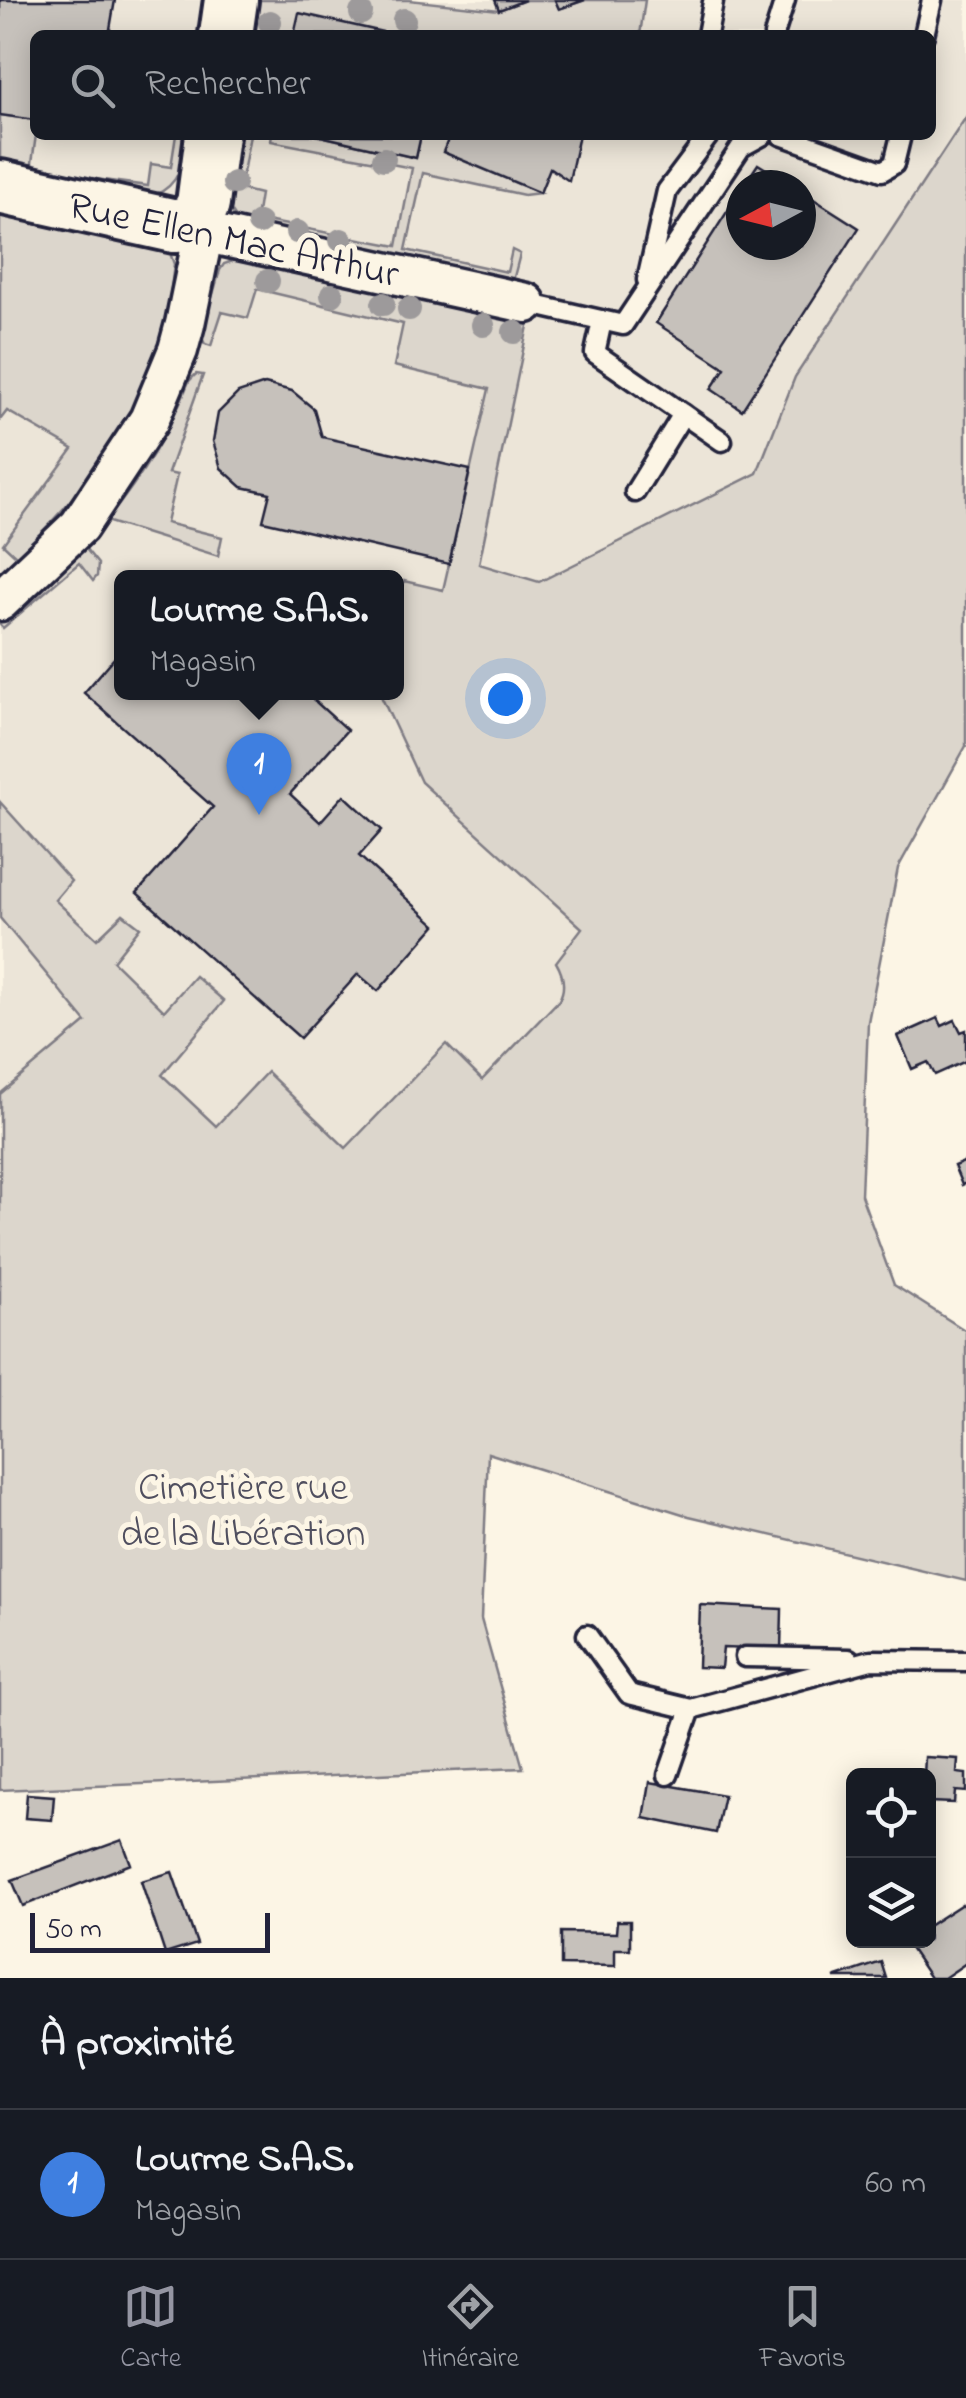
<!DOCTYPE html>
<html lang="fr">
<meta charset="utf-8">
<style>
body{margin:0;font-family:"Indie Flower",sans-serif;background:#242831;color:#f1f3f6}
.controls{position:absolute;right:30px;bottom:30px;display:grid;overflow:hidden;border-radius:15px;box-shadow:0 5px 25px #0003}
.controls button{width:90px;height:90px;display:grid;place-items:center;padding:0;border:0;border-bottom:2px solid #363941;background:#171b24;color:#f1f3f6;font:50px sans-serif}
.compass{position:absolute;left:726px;top:170px;width:90px;height:90px;border-radius:50%;background:#171b24;box-shadow:0 5px 25px #0003;rotate:263deg}
.scale{position:absolute;left:30px;bottom:25px;width:240px;box-sizing:border-box;padding-left:10px;border:5px solid #22223b;border-top:0;font-size:28px;line-height:35px;white-space:nowrap;color:#22223b;-webkit-text-stroke:8px #fcf5e5;paint-order:stroke}
.you{position:absolute;left:505px;top:698px;width:35px;height:35px;margin:-25px;border:8px solid #fff;border-radius:50%;background:#1a73e8;box-shadow:0 0 0 15px #1a73e833}
.badge{display:grid;place-items:center;width:65px;height:65px;border-radius:50%;background:#9495a2;color:#fff;font-size:32px;font-weight:700}
.pin{position:absolute;translate:-50% -82px;filter:drop-shadow(0 2px 5px #0008)}
.pin::after{content:'';position:absolute;top:52px;width:35px;height:30px;background:inherit;clip-path:polygon(0 0,100% 0,50% 100%)}
.popup{position:absolute;left:114px;top:570px;width:290px;height:130px;box-sizing:border-box;display:grid;place-content:center;border-radius:15px;background:#171b24;filter:drop-shadow(0 2px 8px #0005);font-size:32px;white-space:nowrap;color:#9ea1a6}
.popup b{font-size:38px;color:#f1f3f6}
.popup::after{content:'';position:absolute;left:50%;top:100%;margin-left:-20px;border:20px solid transparent;border-top-color:#171b24}
.list{margin:0;padding:0;list-style:none}
h2{display:flex;justify-content:space-between;align-items:center;height:130px;margin:0;padding:0 40px;font-size:42px}
h2 small{font-size:32px;font-weight:400;color:#9ea1a6}
.list li{display:grid;grid-template-columns:65px 1fr auto;gap:30px;align-items:center;box-sizing:border-box;height:150px;padding:0 40px;border-top:2px solid #363941}
.list b{display:block;font-size:38px;white-space:nowrap}
.list p{margin:0;font-size:32px;white-space:nowrap;color:#9ea1a6}
.list em{font-size:32px;font-style:normal;color:#9ea1a6}
.icon{flex:none;width:55px;height:55px;fill:none;stroke:currentColor;stroke-width:2;stroke-linecap:round;stroke-linejoin:round}
.map{position:relative;flex:none;width:966px;height:1978px;overflow:hidden}
.search{position:absolute;background:#171b24;box-shadow:0 5px 25px #0003;left:30px;right:30px;top:30px;height:110px;display:flex;align-items:center;gap:25px;box-sizing:border-box;padding:0 35px;border-radius:15px;color:#9ea1a6;font-size:38px}
.sheet{height:280px;background:#171b24}
nav{display:flex;justify-content:space-around;align-items:center;box-sizing:border-box;height:140px;border-top:2px solid #363941;background:#171b24;font-size:28px;color:#9ea1a6}
nav a{display:grid;justify-items:center;gap:5px}
nav .on{color:#9495a2}
.map>svg:first-child{display:block}
.built{fill:#ece5d8;fill-rule:evenodd}
.green{fill:#dcd6cc;stroke:#7f7c84;stroke-width:2.5}
.building{fill:#c6c1bb;stroke:#22223b;stroke-width:2.5}
.lines{fill:none;stroke-linecap:round;stroke-linejoin:round}
.lane-casing{stroke:#22223b;stroke-width:25}
.street-casing{stroke:#22223b;stroke-width:45}
.secondary-casing{stroke:#22223b;stroke-width:60}
.lane{stroke:#fcf5e5;stroke-width:18}
.street{stroke:#fcf5e5;stroke-width:38}
.secondary{stroke:#fcf5e5;stroke-width:52}
.tree{fill:#9d9a9b}
.labels{text-anchor:middle;stroke-width:10;stroke-linejoin:round;paint-order:stroke}
.street-label{font-size:40px;fill:#22223b;stroke:#fcf5e5}
.park-label{font-size:40px;fill:#504f5f;stroke:#fcf5e5}
</style>
<div class="map">
<svg width="966" height="1978" viewBox="0 0 966 1978">
<rect width="100%" height="100%" fill="#fcf5e5"/>
<filter id="ink" filterUnits="userSpaceOnUse"><feTurbulence type="fractalNoise" baseFrequency=".01" numOctaves="2"/><feDisplacementMap in="SourceGraphic" scale="20" xChannelSelector="R" yChannelSelector="G"/><feConvolveMatrix kernelMatrix="1 2 1 2 8 2 1 2 1" color-interpolation-filters="sRGB"/></filter>
<g filter="url(#ink)">
<!-- built -->
<path class="built" d="M0,0H966V117L885,242L626,946L507,1326L0,1189ZM35,35H931V135H35ZM741,185H801V245H741ZM121,578H396V692H121Z"/>
<!-- green -->
<g class="green">
<polygon points="253,0 409,0 499,10 525,0 555,0 559,9 585,0 645,0 640,35 249,35"/>
<polygon points="0,115 35,120 36,135 31,170 0,163"/>
<path d="M966,117V746L898,868L868,1022L861,1195L894,1285L966,1331V1581L689,1516L488,1453L481,1619L523,1768L0,1790V1094L86,1022L0,918V802L71,881L55,900L97,939L123,914L140,927L113,961L164,1011L195,976L224,1001L162,1075L216,1126L267,1072L346,1148L446,1044L482,1080L559,1000C566,988 563,974 556,962L582,928L421,782L380,694V693L396,692L397,617L404,581L443,590L489,389L394,366L403,324L257,289L248,318L222,312L211,346L205,344L201,336L220,270L224,264L236,260L529,321L479,564L539,582L757,473L795,377Z"/>
<path d="M176,135H187C183,161 182,183 155,195L71,182L72,176L148,186L151,164L171,167Z"/>
<polygon points="235,135 250,135 240,189 260,194 256,219 397,246 412,168 271,141 272,135 316,135 416,158 421,135 450,135 444,152 540,193 524,195 423,173 406,250 507,272 512,250 520,254 514,277 507,281 238,221 226,203"/>
<polygon points="0,204 159,245 170,253 174,264 166,332 145,387 106,457 64,508 18,558 3,544 73,449 7,411 0,420"/>
<path d="M196,374L203,375L168,473L177,475L166,523L222,537L218,556L106,521C141,478 169,433 189,381Z"/>
<polygon points="86,549 98,564 97,576 93,581 79,563 3,628 0,625 0,619 69,554"/>
</g>
<!-- building -->
<g class="building">
<polygon points="0,0 115,0 109,35 35,35 35,120 0,115"/>
<polygon points="495,0 525,0 499,10"/>
<polygon points="555,0 585,0 559,9"/>
<polygon points="299,13 396,35 294,35"/>
<polygon points="316,135 421,135 416,158"/>
<polygon points="450,135 579,135 569,181 550,168 540,193 443,152"/>
<polygon points="758,164 792,185 744,185"/>
<polygon points="741,190 741,245 801,245 801,191 859,228 742,410 711,389 725,368 656,323"/>
<polygon points="265,384 292,391 314,409 322,437 470,470 449,564 263,521 270,493 242,487 221,468 213,441 218,413 238,393"/>
<polygon points="121,650 121,692 305,692 347,730 290,794 320,822 344,795 382,830 359,856 436,925 378,991 358,974 300,1038 137,893 213,807 84,693"/>
<polygon points="938,1018 942,1026 955,1020 961,1032 966,1030 966,1061 935,1075 928,1062 912,1069 898,1036"/>
<polygon points="966,1161 966,1183 962,1185 954,1166"/>
<polygon points="700,1605 782,1609 781,1650 723,1648 721,1668 698,1667"/>
<polygon points="925,1757 958,1759 957,1773 966,1774 966,1792 955,1791 954,1803 928,1802 928,1776 924,1776"/>
<polygon points="650,1782 724,1795 716,1833 644,1818"/>
<polygon points="27,1794 54,1796 52,1820 25,1818"/>
<polygon points="122,1840 131,1864 23,1906 12,1880"/>
<polygon points="172,1872 197,1944 165,1954 141,1881"/>
<polygon points="962,1904 966,1910 966,1963 944,1978 930,1978 905,1941 928,1940 928,1926"/>
<polygon points="617,1921 630,1921 630,1949 615,1949 615,1966 561,1965 561,1932 616,1933"/>
<polygon points="881,1962 886,1978 834,1978"/>
</g>
<g class="lines">
<!-- lane casing -->
<g class="lane-casing">
<g id="lane">
<polyline points="707,35 713,2"/>
<polyline points="774,35 785,0"/>
<polyline points="924,35 932,0"/>
<polyline points="781,135 882,171 894,164 901,135"/>
<polyline points="647,280 667,191 709,135"/>
<polyline points="526,303 623,325 741,147 763,135"/>
<polyline points="602,321 595,353 722,441"/>
<polyline points="635,492 683,414"/>
<polyline points="587,1635 629,1694 691,1709 871,1660 966,1661"/>
<polyline points="745,1657 849,1659"/>
<polyline points="668,1775 691,1709"/>
</g>
</g>
<!-- street casing -->
<g class="street-casing">
<g id="street">
<polyline points="194,221 216,235 526,303"/>
<polyline points="0,601 79,526 149,420 178,350 185,324 200,251 194,221"/>
</g>
</g>
<!-- secondary casing -->
<g class="secondary-casing">
<g id="secondary">
<polyline points="226,35 231,0"/>
<polyline points="0,187 175,226 194,221 203,204 212,135"/>
</g>
</g>
<!-- lane -->
<use href="#lane" class="lane"/>
<!-- street -->
<use href="#street" class="street"/>
<!-- secondary -->
<use href="#secondary" class="secondary"/>
</g>
<!-- trees -->
<g class="tree">
<circle cx="361" cy="13" r="12"/>
<circle cx="404" cy="20" r="12"/>
<circle cx="270" cy="22" r="12"/>
<circle cx="384" cy="159" r="12"/>
<circle cx="234" cy="183" r="12"/>
<circle cx="259" cy="223" r="12"/>
<circle cx="297" cy="232" r="12"/>
<circle cx="341" cy="240" r="12"/>
<circle cx="268" cy="281" r="12"/>
<circle cx="332" cy="295" r="12"/>
<circle cx="383" cy="304" r="12"/>
<circle cx="409" cy="309" r="12"/>
<circle cx="483" cy="325" r="12"/>
<circle cx="514" cy="332" r="12"/>
</g>
</g>
<g class="labels">
<!-- street labels -->
<g class="street-label">
<text transform="translate(234 238) rotate(12)" y="14">Rue Ellen Mac Arthur</text>
</g>
<!-- park labels -->
<g class="park-label">
<text x="243" y="1499">Cimetière rue<tspan x="243" dy="46">de la Libération</tspan></text>
</g>
</g>
</svg>
<div class="controls">
<button><svg class="icon" aria-label="locate" viewBox="0 0 24 24"><circle cx="12" cy="12" r="6"/><path d="M12 2v4M12 18v4M2 12h4M18 12h4"/></svg></button>
<button><svg class="icon" aria-label="layers" viewBox="0 0 24 24"><path d="M12 4l9 5-9 5-9-5zM3 14l9 5 9-5"/></svg></button>
</div>
<svg class="compass" viewBox="-18 -18 36 36"><path d="M0-13l5 13h-10z" fill="#e53935"/><path d="M0 13l5-13h-10z" fill="#9ea1a6"/></svg>
<div class="scale">50 m</div>
<div class="you"></div>
<div class="pin badge" style="left:259px;top:815px;background:#3f7fe0">1</div>
<div class="popup"><b>Lourme S.A.S.</b>Magasin</div>
<div class="search"><svg class="icon" aria-label="search" viewBox="0 0 24 24"><circle cx="10" cy="10" r="6"/><path d="M15 15l6 6"/></svg>Rechercher</div>
</div>
<section class="sheet">
<h2>À proximité<small></small></h2>
<ul class="list">
<li><span class="badge" style="background:#3f7fe0">1</span><div><b>Lourme S.A.S.</b><p>Magasin</p></div><em>60 m</em></li>
</ul>
</section>
<nav>
<a class="on"><svg class="icon" aria-label="map" viewBox="0 0 24 24"><path d="M3 6l6-2 6 2 6-2v14l-6 2-6-2-6 2zM9 4v14M15 6v14"/></svg>Carte</a>
<a><svg class="icon" aria-label="directions" viewBox="0 0 24 24"><path d="M12 3l9 9-9 9-9-9zM9 14v-3h6M13 9l2 2-2 2"/></svg>Itinéraire</a>
<a><svg class="icon" aria-label="saved" viewBox="0 0 24 24"><path d="M7 4h10v16l-5-4-5 4z"/></svg>Favoris</a>
</nav>
